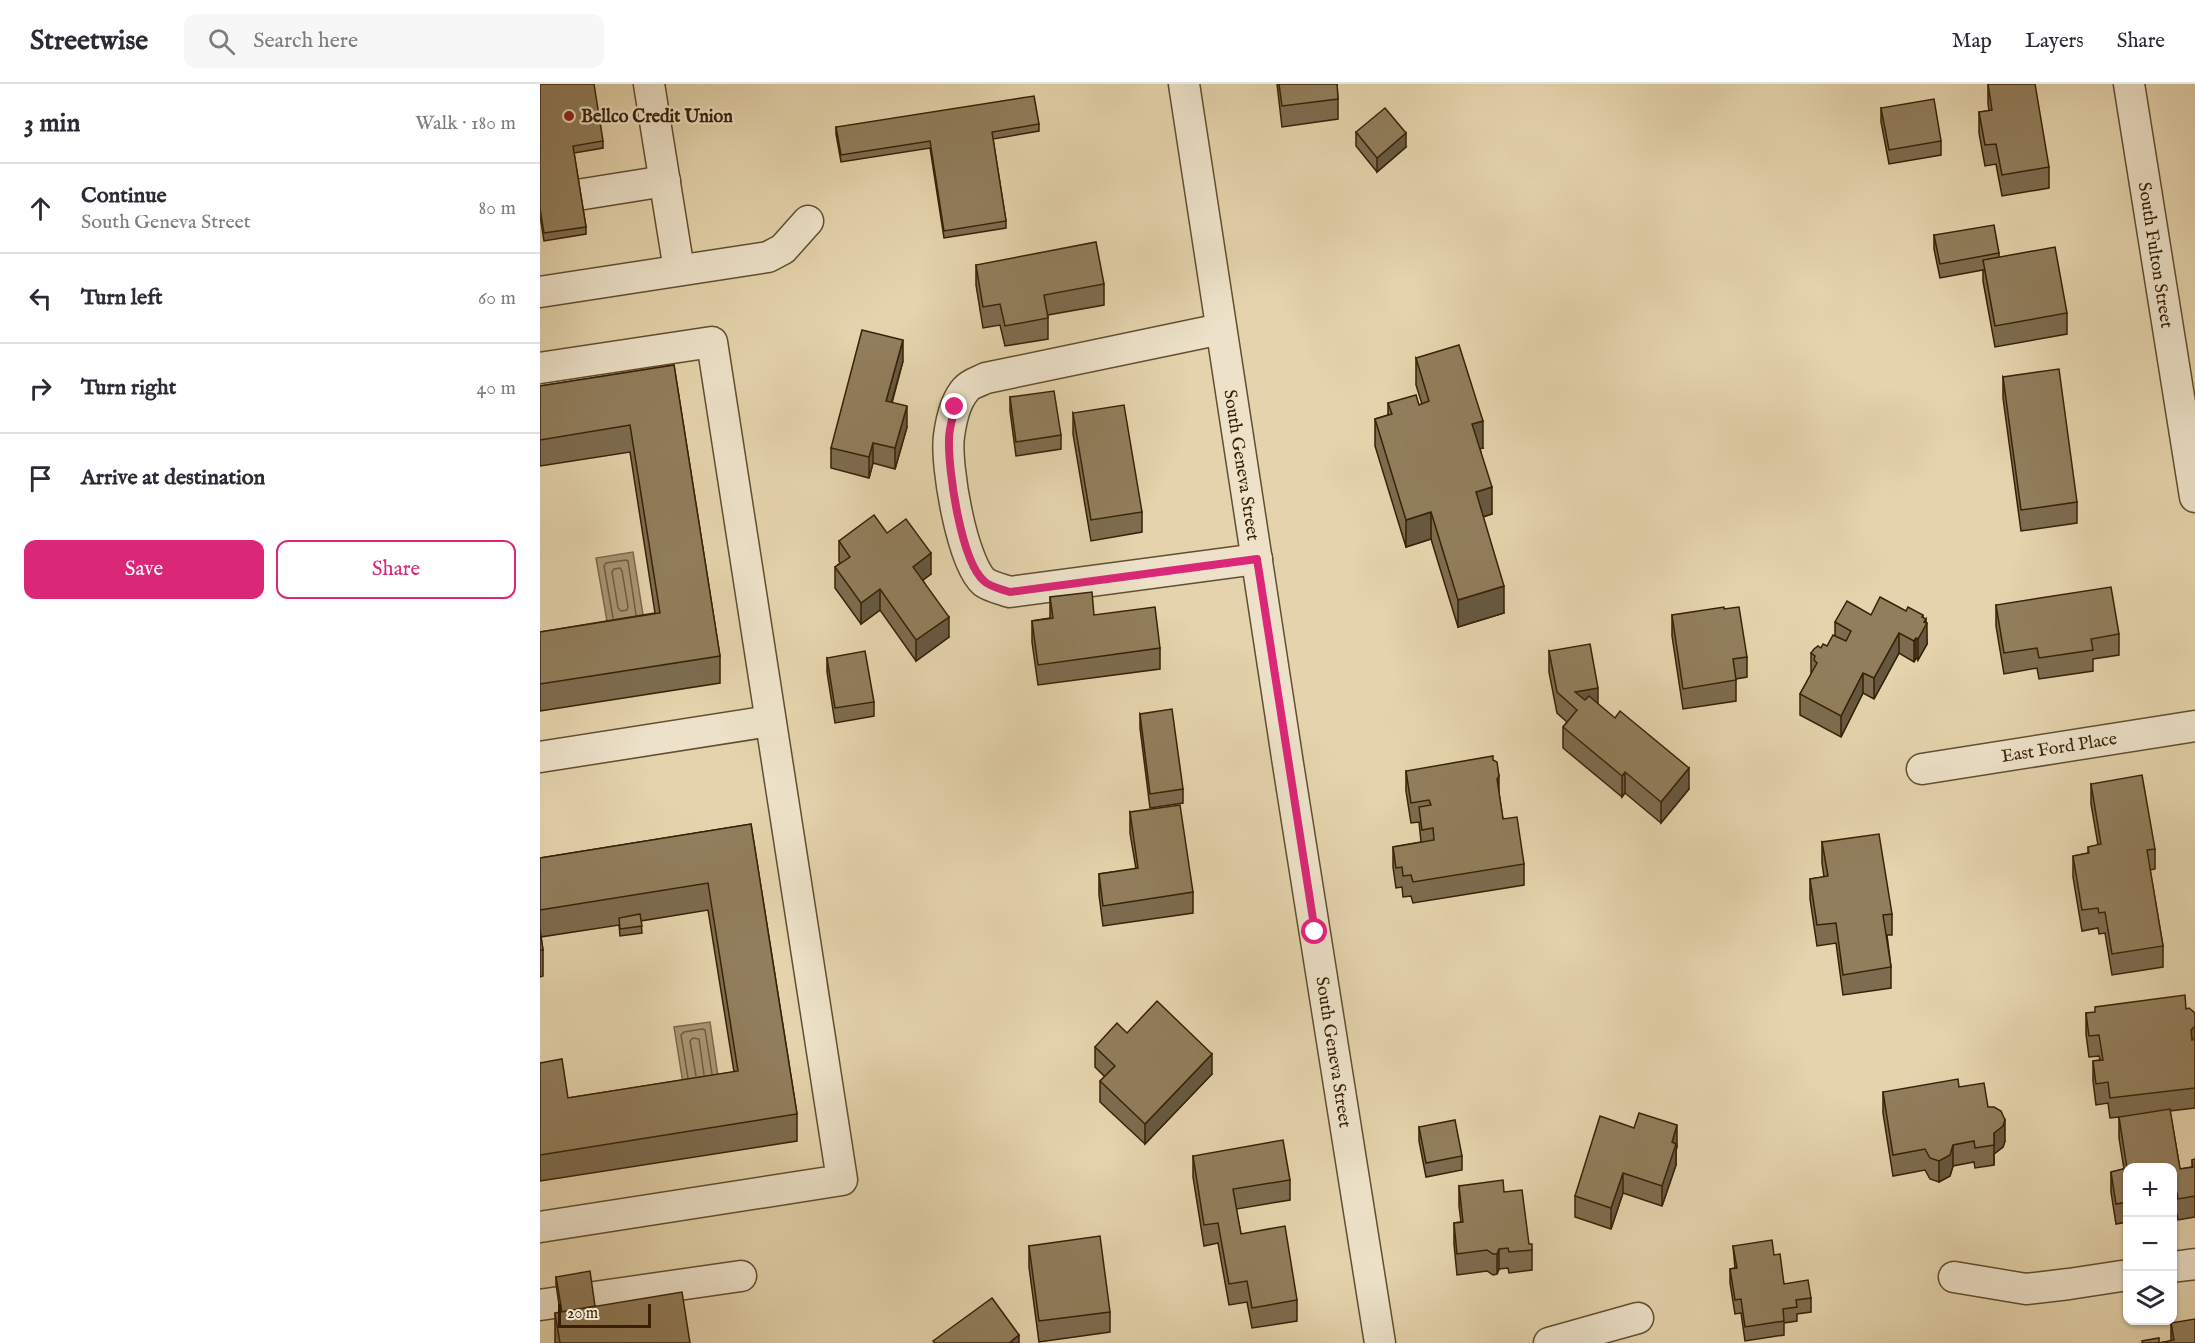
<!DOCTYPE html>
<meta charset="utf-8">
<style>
body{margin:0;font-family:"IM FELL English",serif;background:#f7f7f7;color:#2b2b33}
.controls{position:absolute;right:18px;bottom:18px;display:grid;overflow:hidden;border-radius:12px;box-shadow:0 2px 4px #0004}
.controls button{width:54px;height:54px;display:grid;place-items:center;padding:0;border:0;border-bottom:2px solid #e1e1e2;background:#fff;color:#2b2b33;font:30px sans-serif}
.scale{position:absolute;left:18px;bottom:15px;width:93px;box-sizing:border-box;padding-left:6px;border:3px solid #372106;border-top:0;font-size:16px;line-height:21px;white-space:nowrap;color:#372106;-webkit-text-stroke:4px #ede2c9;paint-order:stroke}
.stop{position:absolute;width:18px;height:18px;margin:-14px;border:4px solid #db2777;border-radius:50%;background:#fff}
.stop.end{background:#db2777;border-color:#fff;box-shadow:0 2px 6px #0008}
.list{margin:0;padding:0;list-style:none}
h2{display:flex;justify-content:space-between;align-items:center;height:78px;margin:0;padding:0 24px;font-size:26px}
h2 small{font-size:20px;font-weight:400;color:#7c7c81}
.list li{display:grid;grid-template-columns:39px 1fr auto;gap:18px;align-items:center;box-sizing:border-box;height:90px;padding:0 24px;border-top:2px solid #e1e1e2}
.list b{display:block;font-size:22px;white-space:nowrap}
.list p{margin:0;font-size:20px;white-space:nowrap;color:#7c7c81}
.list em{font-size:20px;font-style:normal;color:#7c7c81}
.actions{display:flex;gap:12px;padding:18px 24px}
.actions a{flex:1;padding:14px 0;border:2px solid #db2777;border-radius:12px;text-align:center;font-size:21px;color:#db2777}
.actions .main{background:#db2777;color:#fff}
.icon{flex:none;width:33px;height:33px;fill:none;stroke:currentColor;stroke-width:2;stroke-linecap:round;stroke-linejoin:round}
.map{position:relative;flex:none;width:1655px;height:1259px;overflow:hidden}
header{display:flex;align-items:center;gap:36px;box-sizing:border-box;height:84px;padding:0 30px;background:#fff;border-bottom:2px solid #e1e1e2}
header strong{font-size:28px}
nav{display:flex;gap:33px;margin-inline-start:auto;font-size:21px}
.search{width:420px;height:54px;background:#f7f7f7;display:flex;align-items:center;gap:15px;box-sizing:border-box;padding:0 21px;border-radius:12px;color:#7c7c81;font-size:22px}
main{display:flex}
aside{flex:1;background:#fff}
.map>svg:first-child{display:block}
.water{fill:#a99674;stroke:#7b6748;stroke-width:1.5}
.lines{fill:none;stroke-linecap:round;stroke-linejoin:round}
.shore{stroke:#705c3d;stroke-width:1.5}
.minor-casing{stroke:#624e30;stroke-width:33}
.minor{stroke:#ede2c9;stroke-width:30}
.wall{fill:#7d6c4f;stroke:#372106;stroke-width:1.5}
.shaded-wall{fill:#665840;stroke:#372106;stroke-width:1.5}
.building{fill:#917e5c;stroke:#372106;stroke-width:1.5}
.route{stroke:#db2777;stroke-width:8}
.poi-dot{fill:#8f2418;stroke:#ede2c9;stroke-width:2}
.labels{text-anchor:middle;stroke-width:4.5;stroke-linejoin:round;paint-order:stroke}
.poi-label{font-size:18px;font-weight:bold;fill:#372106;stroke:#ede2c9;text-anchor:start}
.street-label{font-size:18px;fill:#372106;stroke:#ede2c9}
</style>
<header>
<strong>Streetwise</strong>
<div class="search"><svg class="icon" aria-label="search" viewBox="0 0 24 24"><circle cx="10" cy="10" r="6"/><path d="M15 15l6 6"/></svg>Search here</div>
<nav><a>Map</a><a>Layers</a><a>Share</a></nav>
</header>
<main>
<aside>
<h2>3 min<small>Walk · 180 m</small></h2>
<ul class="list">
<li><svg class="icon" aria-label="ahead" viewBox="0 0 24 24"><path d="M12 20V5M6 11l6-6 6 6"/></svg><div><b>Continue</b><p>South Geneva Street</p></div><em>80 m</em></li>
<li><svg class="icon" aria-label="left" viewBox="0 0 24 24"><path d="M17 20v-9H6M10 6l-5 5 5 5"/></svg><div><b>Turn left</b></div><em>60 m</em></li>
<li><svg class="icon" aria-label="right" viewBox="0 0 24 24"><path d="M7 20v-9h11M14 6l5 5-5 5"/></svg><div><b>Turn right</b></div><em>40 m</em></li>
<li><svg class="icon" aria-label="arrive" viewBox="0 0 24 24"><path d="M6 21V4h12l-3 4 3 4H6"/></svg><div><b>Arrive at destination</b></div></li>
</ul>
<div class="actions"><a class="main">Save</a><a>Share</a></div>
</aside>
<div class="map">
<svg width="1655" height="1259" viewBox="0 0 1655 1259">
<rect width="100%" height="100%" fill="#e4d3ac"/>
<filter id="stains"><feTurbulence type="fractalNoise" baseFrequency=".00333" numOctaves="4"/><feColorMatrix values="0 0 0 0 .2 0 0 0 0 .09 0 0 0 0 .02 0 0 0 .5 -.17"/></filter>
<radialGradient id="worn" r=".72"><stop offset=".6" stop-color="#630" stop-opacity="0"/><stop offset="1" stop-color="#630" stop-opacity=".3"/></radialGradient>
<!-- water -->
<g class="water">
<polygon points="93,468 104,537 68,543 56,474"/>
<polygon points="170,938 180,1006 145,1012 134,943"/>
</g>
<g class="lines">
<!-- shore -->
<g class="shore">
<polygon points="80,484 82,487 88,523 87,526 81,527 78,524 72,488 74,485"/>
<polyline points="73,534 64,482 66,479 86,476 88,477 96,531"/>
<polyline points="156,992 150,957 153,954 159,955 164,991"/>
<polyline points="148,994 141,951 144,948 162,945 165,946 172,990"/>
</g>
<!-- minor casing -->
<g class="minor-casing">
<g id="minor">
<polyline points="109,0 139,186"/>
<polyline points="644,0 748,680 840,1259"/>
<polyline points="1589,0 1655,413"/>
<polyline points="0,117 125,97"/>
<polyline points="0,208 228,173 243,165 268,137"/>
<path d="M681,245L446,294C440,297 430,300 426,305C415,317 411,337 409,352C405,380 422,479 444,498C451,503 461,505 470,508L717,475"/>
<polyline points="0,284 172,258 302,1096 0,1143"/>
<polyline points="0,673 230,637"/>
<polyline points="1382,685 1655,642"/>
<polyline points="1632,1183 1655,1180"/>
<polyline points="1414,1193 1486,1205 1529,1200 1588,1191"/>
<polyline points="0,1221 201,1192"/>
<polyline points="1009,1259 1098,1234"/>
</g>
</g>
<!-- minor -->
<use href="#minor" class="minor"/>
</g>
<!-- wall -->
<g class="wall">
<polygon points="0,0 63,57 63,64 34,69 46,143 46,150 4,157 0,132"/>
<polygon points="737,0 797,0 798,15 798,35 742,43"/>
<polygon points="1448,0 1509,83 1509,104 1462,112 1456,80 1445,82 1439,49 1439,28 1449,27 1448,19"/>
<polygon points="1341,24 1401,57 1401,71 1349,80 1341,38"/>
<polygon points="499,40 499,47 453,55 466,137 466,144 404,154 390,64 301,78 296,50 296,43"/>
<polygon points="816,48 866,63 837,88 816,62"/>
<polygon points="1394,151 1459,169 1459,174 1527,229 1527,250 1455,263 1443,197 1443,186 1400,194 1394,165"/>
<polygon points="436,181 564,200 564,221 508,231 508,255 465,262 460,241 443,244 436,201"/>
<polygon points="876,274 943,364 940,364 952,430 943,433 964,529 918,543 891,455 866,463 835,362 835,335 848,331 848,319 879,321 882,320 876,301"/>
<polygon points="363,277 352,319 367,343 355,385 333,379 329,394 291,384 291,364"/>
<polygon points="134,281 180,572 180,599 0,627 0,548 115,529 90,368 0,382 0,302"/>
<polygon points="1463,293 1537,418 1537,439 1481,447 1463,314"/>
<polygon points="470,313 521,351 521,365 476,372 470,327"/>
<polygon points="533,329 602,428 602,448 551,457 533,350"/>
<polygon points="347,449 391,490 383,496 409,553 376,577 340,526 321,540 295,504 295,483 300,479 299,477 299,457"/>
<polygon points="510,513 554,531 620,564 620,585 498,601 492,558 492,537 510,534"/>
<polygon points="1456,521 1579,550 1579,571 1553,575 1553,587 1499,595 1497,584 1464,590 1456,542"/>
<polygon points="1366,527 1383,534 1386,539 1387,560 1378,576 1376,574 1374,578 1359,569 1334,615 1323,609 1301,653 1260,631 1260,610 1271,590 1271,569 1287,562 1295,552 1295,538 1331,531"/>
<polygon points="1132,531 1207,573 1207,593 1196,595 1196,617 1143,625 1132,552"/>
<polygon points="1009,567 1058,620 1149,705 1121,739 1085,709 1082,713 1023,664 1023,643 1027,638 1017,629 1009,588"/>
<polygon points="287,574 334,618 334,632 295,639 287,588"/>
<polygon points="600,630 643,705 643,719 610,724 600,644"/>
<polygon points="866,687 959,709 963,735 984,780 984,801 873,819 871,812 863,813 862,803 856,804 853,783 853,763 881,758 879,738 871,739 866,707"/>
<polygon points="1551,700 1615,765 1615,785 1610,786 1623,862 1623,883 1572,891 1565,849 1559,850 1558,844 1542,847 1533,793 1533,772 1548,769 1548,763 1558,761 1551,720"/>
<polygon points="590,728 653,808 653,829 563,842 559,811 559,790 596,785 590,749"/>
<polygon points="211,740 257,1030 257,1057 0,1097 0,979 28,1014 194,988 168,826 101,837 102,849 80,852 79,841 1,853 3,866 3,892 0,893 0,774"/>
<polygon points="1282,758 1352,830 1352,851 1347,851 1351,883 1351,904 1303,911 1296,859 1277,862 1270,815 1270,795 1284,793 1282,779"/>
<polygon points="1646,925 1655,929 1655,1024 1630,1027 1640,1085 1652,1083 1652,1076 1655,1075 1655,1133 1638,1136 1637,1130 1632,1131 1632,1083 1587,1083 1587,1138 1576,1140 1571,1108 1571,1088 1584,1085 1579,1054 1579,1033 1570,1034 1568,1019 1556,1021 1553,997 1553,977 1560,976 1559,972 1549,973 1546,950 1546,929"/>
<polygon points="587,949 672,990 605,1060 560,1018 560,997 565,993 555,983 555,963"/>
<polygon points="1343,1008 1448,1023 1465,1057 1463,1063 1454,1070 1454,1081 1435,1084 1434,1078 1413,1082 1410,1092 1399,1098 1390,1095 1385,1086 1353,1092 1343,1029"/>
<polygon points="879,1043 922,1072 922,1086 886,1093 879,1057"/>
<polygon points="1137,1062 1136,1067 1136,1081 1122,1122 1083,1109 1071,1145 1035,1133 1035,1112"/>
<polygon points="653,1072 750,1096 750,1116 696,1125 701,1150 757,1216 757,1237 712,1244 707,1218 689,1221 678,1159 664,1162 653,1093"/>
<polygon points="919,1102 989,1160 992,1166 992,1186 969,1189 968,1184 959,1185 957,1190 953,1191 947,1187 917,1191 914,1160 914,1139 921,1138 919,1122"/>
<polygon points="489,1162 570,1228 570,1248 499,1258 489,1183"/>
<polygon points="1193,1162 1234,1171 1244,1200 1271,1214 1271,1228 1257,1230 1257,1237 1244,1239 1244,1251 1205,1257 1201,1229 1195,1230 1190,1199 1190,1185 1195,1184"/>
<polygon points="16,1193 55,1222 150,1259 15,1259 15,1229 20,1228 16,1200"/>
<polygon points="1631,1239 1655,1259 1619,1259 1631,1257"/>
</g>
<!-- shaded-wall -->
<g class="shaded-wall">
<polygon points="866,49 866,63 837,88 837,74"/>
<polygon points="363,256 363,277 346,338 346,317"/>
<polygon points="367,322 367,343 355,385 355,364"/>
<polygon points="943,337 943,364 932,367 932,340"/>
<polygon points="333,359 333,379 329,394 329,373"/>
<polygon points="952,403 952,430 936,435 936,408"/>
<polygon points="891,428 891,455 866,463 866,436"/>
<polygon points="391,469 391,490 373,503 373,483"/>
<polygon points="964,502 964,529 918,543 918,516"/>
<polygon points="340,505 340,526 321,540 321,519"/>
<polygon points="1383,531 1383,546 1384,538 1386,535 1386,541 1387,539 1387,560 1378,576 1378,555"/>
<polygon points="409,533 409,553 376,577 376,556"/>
<polygon points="1359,549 1359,569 1334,615 1334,594"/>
<polygon points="1376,554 1376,574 1374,578 1374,557"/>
<polygon points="1323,589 1323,609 1301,653 1301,632"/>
<polygon points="1058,604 1058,624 1037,628 1035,608"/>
<polygon points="1149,684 1149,705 1121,739 1121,718"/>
<polygon points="1085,688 1085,709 1082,713 1082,692"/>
<polygon points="959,692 959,712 957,695"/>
<polygon points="1655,942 1655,963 1651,967 1651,946"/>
<polygon points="672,970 672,990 605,1060 605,1040"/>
<polygon points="1465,1036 1465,1057 1463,1063 1454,1070 1454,1081 1454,1049"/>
<polygon points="1137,1041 1137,1062 1136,1067 1136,1081 1122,1122 1122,1102 1132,1058"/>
<polygon points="1413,1061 1413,1082 1410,1092 1399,1098 1399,1077"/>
<polygon points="1083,1089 1083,1109 1071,1145 1071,1124"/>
<polygon points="959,1165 959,1185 957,1190 957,1170"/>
<polygon points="479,1251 479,1259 469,1259"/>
</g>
<!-- building -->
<g class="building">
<polygon points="0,0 54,0 63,57 33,62 46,143 4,149 0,124"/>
<polygon points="739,0 797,0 798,15 742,22"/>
<polygon points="1448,0 1495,0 1509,83 1462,91 1456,60 1445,61 1439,28 1452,26"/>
<polygon points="494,12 499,40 452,48 466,137 404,147 390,57 301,71 296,43"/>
<polygon points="1394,15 1401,57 1349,66 1341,24"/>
<polygon points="845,24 866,49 837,74 816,48"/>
<polygon points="1454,141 1459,169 1400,180 1394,151"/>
<polygon points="556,158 564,200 504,211 508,234 465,242 460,220 443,223 436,181"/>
<polygon points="1515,163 1527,229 1455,242 1443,176"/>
<polygon points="322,246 363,256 346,317 367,322 355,364 333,359 329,373 291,364"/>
<polygon points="919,261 943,337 932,340 952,403 936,408 964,502 918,516 891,428 866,436 835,335 852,330 848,319 876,311 879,321 889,317 876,274"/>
<polygon points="134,281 180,572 0,600 0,548 120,529 90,341 0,356 0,302"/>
<polygon points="1519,285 1537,418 1481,426 1463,293"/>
<polygon points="514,307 521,351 476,358 470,313"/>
<polygon points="584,321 602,428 551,436 533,329"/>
<polygon points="334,431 347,449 366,435 391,469 373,483 409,533 376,556 340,505 321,519 295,483 310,473 299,457"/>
<polygon points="1571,503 1579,550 1551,555 1553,566 1499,574 1497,564 1464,569 1456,521"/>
<polygon points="552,508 554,531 615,523 620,564 498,581 492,537 513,534 510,513"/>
<polygon points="1340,513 1366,527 1368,523 1383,531 1382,533 1386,535 1384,538 1387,539 1378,555 1376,554 1374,557 1359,549 1334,594 1323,589 1301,632 1260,610 1277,579 1274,576 1275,572 1271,569 1274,565 1278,562 1281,564 1283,560 1287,562 1293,551 1306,557 1311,547 1295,538 1307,517 1331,531"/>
<polygon points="1184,523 1184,525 1199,523 1207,573 1193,575 1196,596 1143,605 1132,531"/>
<polygon points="1050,560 1058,604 1035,608 1045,616 1049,612 1075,634 1080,627 1149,684 1121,718 1085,688 1082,692 1023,643 1037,626 1017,608 1009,567"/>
<polygon points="325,567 334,618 295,624 287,574"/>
<polygon points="632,625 643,705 610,710 600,630"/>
<polygon points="953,672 953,676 957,678 959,692 957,695 963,735 977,733 984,780 873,798 871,791 863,792 862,783 856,784 853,763 894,756 893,744 882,746 879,723 891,721 889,716 871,719 866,687"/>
<polygon points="1602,691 1615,765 1607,766 1623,862 1572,870 1565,828 1559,829 1558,824 1542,826 1533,772 1549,769 1548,763 1561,760 1551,700"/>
<polygon points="640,721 653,808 563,822 559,790 598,784 590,728"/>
<polygon points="211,740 257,1030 0,1071 0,979 22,975 28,1014 198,987 168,799 0,826 0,774"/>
<polygon points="1339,750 1352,830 1343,831 1351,883 1303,891 1296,839 1277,841 1270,795 1288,792 1282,758"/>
<polygon points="100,830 102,842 80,845 79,834"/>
<polygon points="0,845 3,866 0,866"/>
<polygon points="1645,911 1646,925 1649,924 1655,929 1655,942 1651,946 1652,956 1655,955 1655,1004 1570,1014 1568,998 1556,1000 1553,977 1563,976 1559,951 1549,952 1546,929 1555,928 1555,923"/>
<polygon points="617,917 672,970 605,1040 560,997 575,982 555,963 577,939 587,949"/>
<polygon points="1418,995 1419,1003 1444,999 1448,1023 1454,1023 1461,1027 1465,1036 1463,1042 1454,1049 1454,1061 1435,1064 1434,1057 1413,1061 1410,1071 1399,1077 1390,1074 1385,1065 1353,1071 1343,1008"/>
<polygon points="1630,1025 1640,1085 1653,1083 1652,1076 1655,1075 1655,1112 1638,1115 1637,1109 1632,1110 1632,1083 1587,1083 1587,1118 1576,1120 1571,1088 1587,1084 1579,1033"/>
<polygon points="1099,1029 1137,1041 1132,1058 1136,1060 1122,1102 1083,1089 1071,1124 1035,1112 1060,1032 1094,1044"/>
<polygon points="915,1036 922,1072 886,1079 879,1043"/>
<polygon points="743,1056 750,1096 693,1105 701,1150 745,1142 757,1216 712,1224 707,1197 689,1200 678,1139 664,1141 653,1072"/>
<polygon points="963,1096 964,1108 982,1106 989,1160 992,1160 992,1166 969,1168 968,1164 959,1165 957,1170 953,1170 947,1166 917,1170 914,1139 923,1138 919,1102"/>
<polygon points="560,1152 570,1228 499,1237 489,1162"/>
<polygon points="1232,1156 1234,1171 1240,1170 1244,1200 1268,1196 1271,1214 1256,1216 1257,1223 1243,1225 1244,1237 1205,1243 1201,1215 1195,1216 1190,1185 1197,1184 1193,1162"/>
<polygon points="50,1187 55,1222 22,1228 16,1193"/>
<polygon points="142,1208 150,1259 20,1259 15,1229"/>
<polygon points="452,1214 479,1251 469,1259 395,1259 393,1257"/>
<polygon points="1655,1235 1655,1259 1602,1259 1602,1257 1619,1254 1619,1259 1634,1256 1631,1239"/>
</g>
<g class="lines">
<!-- route -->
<path class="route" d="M415,323C413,333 409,344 409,355C408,386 421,477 444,497C450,503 461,505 470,508L717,475L775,848"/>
</g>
<!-- markers -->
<circle class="poi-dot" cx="29" cy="32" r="6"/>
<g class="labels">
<!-- poi labels -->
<g class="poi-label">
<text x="41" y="38">Bellco Credit Union</text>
</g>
<!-- street labels -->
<g class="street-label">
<text transform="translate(1616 171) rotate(81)" y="6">South Fulton Street</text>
<text transform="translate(702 381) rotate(81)" y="6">South Geneva Street</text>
<text transform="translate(1519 663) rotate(-9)" y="6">East Ford Place</text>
<text transform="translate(794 968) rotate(81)" y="6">South Geneva Street</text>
</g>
</g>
<rect width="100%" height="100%" filter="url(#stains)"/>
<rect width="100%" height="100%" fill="url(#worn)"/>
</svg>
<div class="controls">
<button>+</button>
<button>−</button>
<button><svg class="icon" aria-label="layers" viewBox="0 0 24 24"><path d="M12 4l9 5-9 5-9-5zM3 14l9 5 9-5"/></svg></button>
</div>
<div class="scale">20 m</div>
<div class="stop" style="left:775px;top:848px"></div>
<div class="stop end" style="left:415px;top:323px"></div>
</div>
</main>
